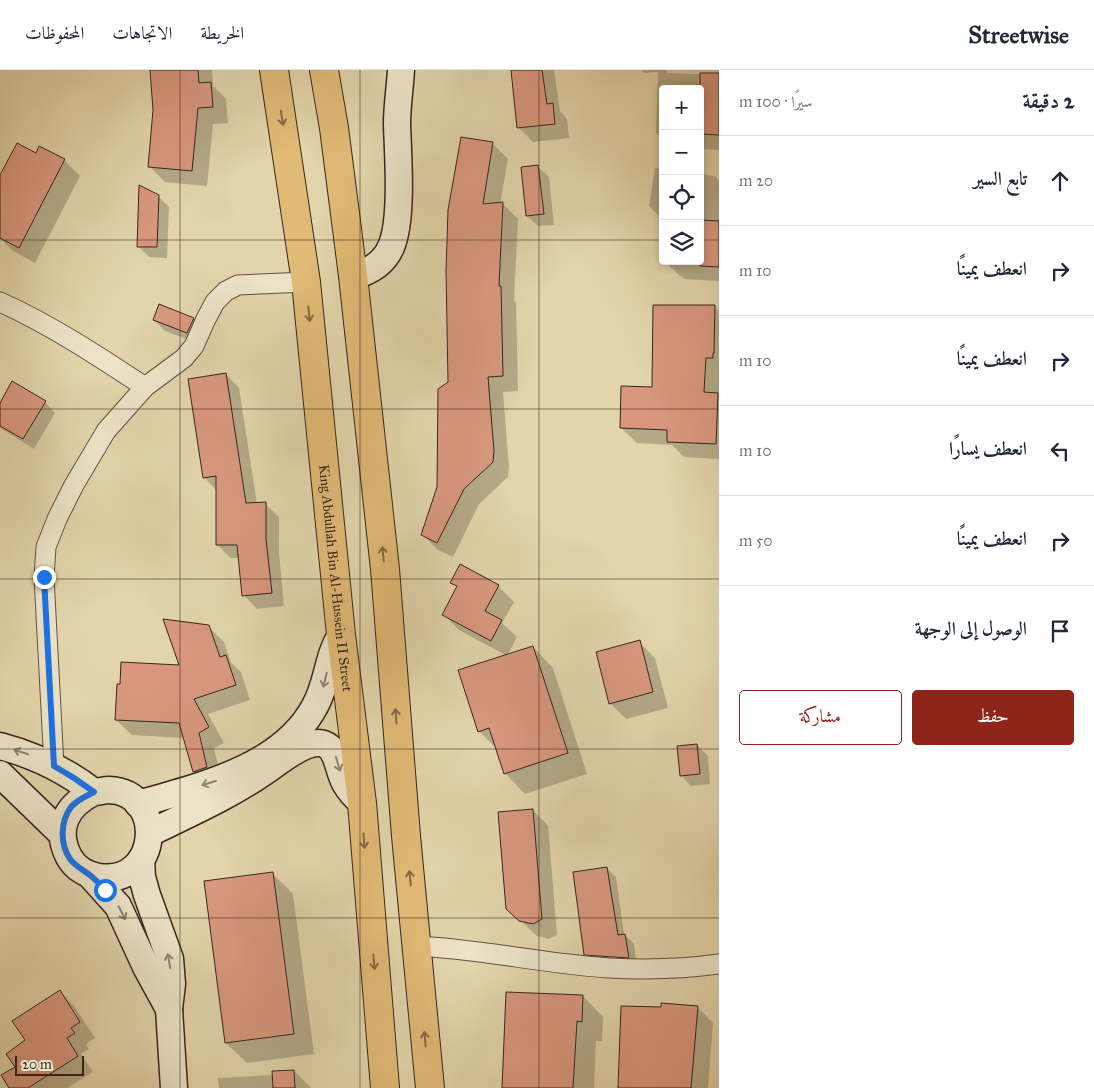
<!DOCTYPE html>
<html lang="ar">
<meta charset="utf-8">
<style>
body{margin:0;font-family:"IM FELL Great Primer",Amiri,serif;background:#f6f6f7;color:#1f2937;direction:rtl}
.controls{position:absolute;right:15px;top:15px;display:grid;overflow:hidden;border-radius:5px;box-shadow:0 2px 8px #0003}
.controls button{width:45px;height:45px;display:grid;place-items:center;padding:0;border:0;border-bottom:1px solid #e0e1e3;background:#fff;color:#1f2937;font:25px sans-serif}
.scale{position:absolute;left:15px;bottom:12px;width:69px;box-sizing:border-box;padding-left:5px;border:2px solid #37251e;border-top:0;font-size:14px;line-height:18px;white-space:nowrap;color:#37251e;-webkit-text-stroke:4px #ece4c8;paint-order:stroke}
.stop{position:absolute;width:15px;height:15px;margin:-11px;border:4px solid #1a73e8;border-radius:50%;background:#fff}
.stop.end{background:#1a73e8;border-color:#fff;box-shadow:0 1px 5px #0008}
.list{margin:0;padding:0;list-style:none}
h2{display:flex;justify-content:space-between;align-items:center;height:65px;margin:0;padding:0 20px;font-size:21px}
h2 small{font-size:16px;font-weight:400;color:#747a83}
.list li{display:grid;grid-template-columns:32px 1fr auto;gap:15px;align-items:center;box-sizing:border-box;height:90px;padding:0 20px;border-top:1px solid #e0e1e3}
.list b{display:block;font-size:19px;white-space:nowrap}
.list em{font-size:16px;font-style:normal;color:#747a83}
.actions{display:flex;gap:10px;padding:15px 20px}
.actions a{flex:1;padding:11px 0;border:1px solid #8f2418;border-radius:5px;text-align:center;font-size:18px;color:#8f2418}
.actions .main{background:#8f2418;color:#fff}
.icon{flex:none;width:28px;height:28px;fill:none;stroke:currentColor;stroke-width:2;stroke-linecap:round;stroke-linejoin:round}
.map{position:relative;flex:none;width:719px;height:1018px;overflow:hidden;direction:ltr}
header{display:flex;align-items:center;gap:30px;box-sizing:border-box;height:70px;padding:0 25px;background:#fff;border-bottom:1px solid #e0e1e3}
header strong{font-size:24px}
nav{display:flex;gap:28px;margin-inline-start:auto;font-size:18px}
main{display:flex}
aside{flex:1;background:#fff}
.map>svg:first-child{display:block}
.shadow{fill:#0003}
.building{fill:#d9987e;stroke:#37251e}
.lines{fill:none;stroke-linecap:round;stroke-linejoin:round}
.street-casing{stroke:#625141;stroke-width:21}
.secondary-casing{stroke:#37251e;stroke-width:29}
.highway-casing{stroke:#37251e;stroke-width:30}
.street{stroke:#ece4c8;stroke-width:19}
.secondary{stroke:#ece4c8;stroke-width:26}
.highway{stroke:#e1ba76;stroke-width:28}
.oneway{stroke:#846846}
.oneway2{stroke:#928473}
.route{stroke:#1a73e8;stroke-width:6}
.grid{fill:none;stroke:#37251e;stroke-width:1;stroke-opacity:0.55}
.labels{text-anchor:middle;stroke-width:5;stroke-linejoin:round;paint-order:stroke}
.street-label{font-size:14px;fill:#37251e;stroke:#ece4c8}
</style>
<header>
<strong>Streetwise</strong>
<nav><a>الخريطة</a><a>الاتجاهات</a><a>المحفوظات</a></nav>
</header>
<main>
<aside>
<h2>2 دقيقة<small>سيرًا · 100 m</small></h2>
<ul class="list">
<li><svg class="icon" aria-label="ahead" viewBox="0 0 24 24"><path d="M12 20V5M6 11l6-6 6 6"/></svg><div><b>تابع السير</b></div><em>20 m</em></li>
<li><svg class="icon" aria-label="right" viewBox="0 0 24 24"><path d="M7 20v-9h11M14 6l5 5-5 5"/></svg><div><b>انعطف يمينًا</b></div><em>10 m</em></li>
<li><svg class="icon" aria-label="right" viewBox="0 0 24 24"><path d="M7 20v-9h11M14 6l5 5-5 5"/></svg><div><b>انعطف يمينًا</b></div><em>10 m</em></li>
<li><svg class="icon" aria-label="left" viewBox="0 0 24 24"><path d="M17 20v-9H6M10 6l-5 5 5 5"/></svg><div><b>انعطف يسارًا</b></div><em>10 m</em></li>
<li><svg class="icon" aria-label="right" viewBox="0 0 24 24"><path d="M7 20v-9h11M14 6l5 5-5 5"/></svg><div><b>انعطف يمينًا</b></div><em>50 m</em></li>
<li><svg class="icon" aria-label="arrive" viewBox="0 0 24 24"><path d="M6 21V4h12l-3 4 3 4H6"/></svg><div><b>الوصول إلى الوجهة</b></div></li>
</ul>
<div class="actions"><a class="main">حفظ</a><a>مشاركة</a></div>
</aside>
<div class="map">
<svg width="719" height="1018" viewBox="0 0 719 1018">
<rect width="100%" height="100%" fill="#e2d5ab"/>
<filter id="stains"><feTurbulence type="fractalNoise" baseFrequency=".004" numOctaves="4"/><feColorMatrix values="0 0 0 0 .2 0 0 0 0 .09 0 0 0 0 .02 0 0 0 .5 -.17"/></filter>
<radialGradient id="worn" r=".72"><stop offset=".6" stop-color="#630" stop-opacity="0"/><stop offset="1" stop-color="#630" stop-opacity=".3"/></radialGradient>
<!-- shadow -->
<g class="shadow">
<polygon points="151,0 212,0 213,16 226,29 228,53 213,54 207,116 165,112 149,96 154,40"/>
<polygon points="508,0 554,0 560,41 567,49 569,68 533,72 518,57 512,0"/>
<polygon points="642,0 667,0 667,3 719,5 719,80 700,79 700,19 663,19 663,69 656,63 658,2 644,3"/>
<polygon points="492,73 508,89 500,134 502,133 518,149 514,231 516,232 518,321 503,322 509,397 508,407 479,434 453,487 438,480 423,465 439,417 450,312"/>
<polygon points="36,84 64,90 80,106 35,193 13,181 0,168 0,110"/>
<polygon points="538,97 549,107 554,155 538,156 527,146"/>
<polygon points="655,98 663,99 663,150 649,136"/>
<polygon points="700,104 715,106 719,111 719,211 685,209 679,205 664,191 700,191"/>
<polygon points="158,126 169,137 167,188 149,187 138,176"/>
<polygon points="714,236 719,241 719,389 684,387 672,375 637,373 621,358 653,318"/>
<polygon points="194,249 204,260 198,273 165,261 154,250"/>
<polygon points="226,304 239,318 257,434 265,434 279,447 279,483 284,536 257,539 244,525 240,488 231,488 217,475 217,421 204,407"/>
<polygon points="45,332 55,343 34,379 0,358 0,336"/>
<polygon points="452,512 498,516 514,532 502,553 517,567 507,586 459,560 443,544 458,518"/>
<polygon points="208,556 224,572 231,592 241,602 250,630 208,644 224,673 214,678 222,713 210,717 194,701 184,668 132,665 116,650 181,596"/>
<polygon points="639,572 655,588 668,638 626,649 610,633"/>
<polygon points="533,577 553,598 587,704 525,724 505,703 497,679 479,661"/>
<polygon points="697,675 708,686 710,714 691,716 681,705"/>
<polygon points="533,740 548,756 557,865 549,869 537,866 507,838"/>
<polygon points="607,798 616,807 624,864 634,874 637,896 594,893 585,884"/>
<polygon points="272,803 293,824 314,984 247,993 226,973"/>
<polygon points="60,922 75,937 95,968 86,974 89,979 81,984 93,1002 67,1018 10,1018 26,971"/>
<polygon points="583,926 603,947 602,971 596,971 594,1018 503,1018"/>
<polygon points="697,937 713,953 708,1018 619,1018"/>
<polygon points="294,1001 311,1018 219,1018 218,1008 274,1005"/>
</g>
<!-- building -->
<g class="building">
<polygon points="150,0 198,0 199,13 211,12 213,37 198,38 192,101 148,97 153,40"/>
<polygon points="511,0 542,0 547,34 553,33 555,54 517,58"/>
<polygon points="700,3 719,3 719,65 700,64"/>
<polygon points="461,67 493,72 483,134 503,132 499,216 501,216 503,306 488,307 494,381 493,392 464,419 437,473 421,465 437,417 438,319 448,312 446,201 448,140"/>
<polygon points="17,73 36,83 39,76 65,89 19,178 0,168 0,105"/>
<polygon points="538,95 544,144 526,146 521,97"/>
<polygon points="139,115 159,125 157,177 137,177"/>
<polygon points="700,150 719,151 719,197 700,196"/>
<polygon points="159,234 194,248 187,263 153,250"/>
<polygon points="653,235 715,235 714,283 713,283 713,288 706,288 704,322 718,323 716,374 667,372 667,360 620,358 621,316 652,317"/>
<polygon points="226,303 246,433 266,432 266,469 272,523 242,526 237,475 216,475 216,406 203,408 188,309"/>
<polygon points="12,311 46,331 23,369 0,356 0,333"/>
<polygon points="460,494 499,515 485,541 502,550 491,571 442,545 457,516 450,513"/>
<polygon points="163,549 209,555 220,587 226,585 236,615 194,629 209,657 199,663 207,697 193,702 179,653 115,650 117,614 120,614 121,592 179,595"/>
<polygon points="640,570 653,622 609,634 596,582"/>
<polygon points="533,576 568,683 504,704 489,658 478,662 458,600"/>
<polygon points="697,674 700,704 680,706 677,676"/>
<polygon points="533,739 542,849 533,854 519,851 506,839 498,742"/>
<polygon points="607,797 618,865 625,864 629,888 584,885 573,802"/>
<polygon points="273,802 294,964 225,973 204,811"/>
<polygon points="60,920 80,952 71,958 75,963 67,968 78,986 28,1018 9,1018 1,1005 15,997 6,984 25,970 12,951"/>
<polygon points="506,922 583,925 582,952 577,951 573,1018 502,1018"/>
<polygon points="661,933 698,936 691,1018 618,1018 621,936 661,937"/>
<polygon points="294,1000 295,1018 273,1018 272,1001"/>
</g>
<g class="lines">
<!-- street casing -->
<g class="street-casing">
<g id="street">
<path d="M0,232C51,255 98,286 145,317"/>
<polyline points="54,696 44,507 46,477 57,449 74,415 106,361 145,317 184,288 194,276 206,249 215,232 226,221 238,215 306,212"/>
<path d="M417,876C481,879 545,894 609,898C646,900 683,899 719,894"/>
</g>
</g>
<!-- secondary casing -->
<g class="secondary-casing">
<g id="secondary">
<path d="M353,206C369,202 384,193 391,177C403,149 398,86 397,54C397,36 400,18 401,0"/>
<path d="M0,676C35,685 65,700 94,722C99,722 104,720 109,720C167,722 160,816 99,807C87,805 75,798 69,787C54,758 67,735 94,722"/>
<polyline points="0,704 62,764"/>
<path d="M138,734C200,716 282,698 315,636C328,613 327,587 341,565"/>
<path d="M150,763C188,744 228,727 264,702C278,693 306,668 324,674C338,679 338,701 345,713C349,720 355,727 362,733"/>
<polyline points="141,790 142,807 147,825 170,889 172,914 169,939 174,1018"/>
<polyline points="91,806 118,836 146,897 169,939"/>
</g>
</g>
<!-- highway casing -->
<g class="highway-casing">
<g id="highway">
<path id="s1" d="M274,0L306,212L341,565L362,733L385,1018"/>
<polyline points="324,0 334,58 353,206 385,499 406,766 430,1018"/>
</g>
</g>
<!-- street -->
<use href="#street" class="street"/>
<!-- secondary -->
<use href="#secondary" class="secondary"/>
<!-- highway -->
<use href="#highway" class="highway"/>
</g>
<!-- one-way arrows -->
<defs><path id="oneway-shaft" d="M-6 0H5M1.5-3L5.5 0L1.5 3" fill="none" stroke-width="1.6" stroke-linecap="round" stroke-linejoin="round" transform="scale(1.25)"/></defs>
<g class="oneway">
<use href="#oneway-shaft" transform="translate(282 48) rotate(81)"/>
<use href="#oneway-shaft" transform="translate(309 244) rotate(85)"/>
<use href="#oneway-shaft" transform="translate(383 484) rotate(-96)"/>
<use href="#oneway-shaft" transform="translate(396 646) rotate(-94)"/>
<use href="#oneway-shaft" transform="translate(364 771) rotate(86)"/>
<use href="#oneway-shaft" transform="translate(410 808) rotate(-96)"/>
<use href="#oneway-shaft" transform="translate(374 892) rotate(85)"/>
<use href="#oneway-shaft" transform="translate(425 969) rotate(-95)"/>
</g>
<g class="oneway2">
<use href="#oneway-shaft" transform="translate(325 610) rotate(104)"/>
<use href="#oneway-shaft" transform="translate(21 682) rotate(-162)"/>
<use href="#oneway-shaft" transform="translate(338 694) rotate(73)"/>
<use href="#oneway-shaft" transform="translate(209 713) rotate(162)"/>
<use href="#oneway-shaft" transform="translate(122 843) rotate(63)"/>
<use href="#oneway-shaft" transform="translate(169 891) rotate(-100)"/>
</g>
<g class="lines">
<!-- route -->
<path class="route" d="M44,507L54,696L74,708L94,722C86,726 77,730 71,737C60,752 60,774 70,789C76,797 84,800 91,806C96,810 101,815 105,820"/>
</g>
<!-- grid -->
<path class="grid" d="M180,0V1018M360,0V1018M539,0V1018M0,170H663M700,170H719M0,339H719M0,509H719M0,679H719M0,848H719"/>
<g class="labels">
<!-- street labels -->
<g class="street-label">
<text dy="5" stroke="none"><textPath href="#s1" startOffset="512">King Abdullah Bin Al-Hussein II Street</textPath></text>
</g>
</g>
<rect width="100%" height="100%" filter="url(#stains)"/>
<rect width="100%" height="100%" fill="url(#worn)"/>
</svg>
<div class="controls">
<button>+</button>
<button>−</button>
<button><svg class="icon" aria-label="locate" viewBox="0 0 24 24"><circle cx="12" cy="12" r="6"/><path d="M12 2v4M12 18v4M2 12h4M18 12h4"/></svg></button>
<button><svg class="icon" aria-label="layers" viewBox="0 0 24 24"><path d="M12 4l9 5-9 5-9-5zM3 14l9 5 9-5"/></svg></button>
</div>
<div class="scale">20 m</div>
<div class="stop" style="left:105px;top:820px"></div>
<div class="stop end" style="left:44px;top:507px"></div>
</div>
</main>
